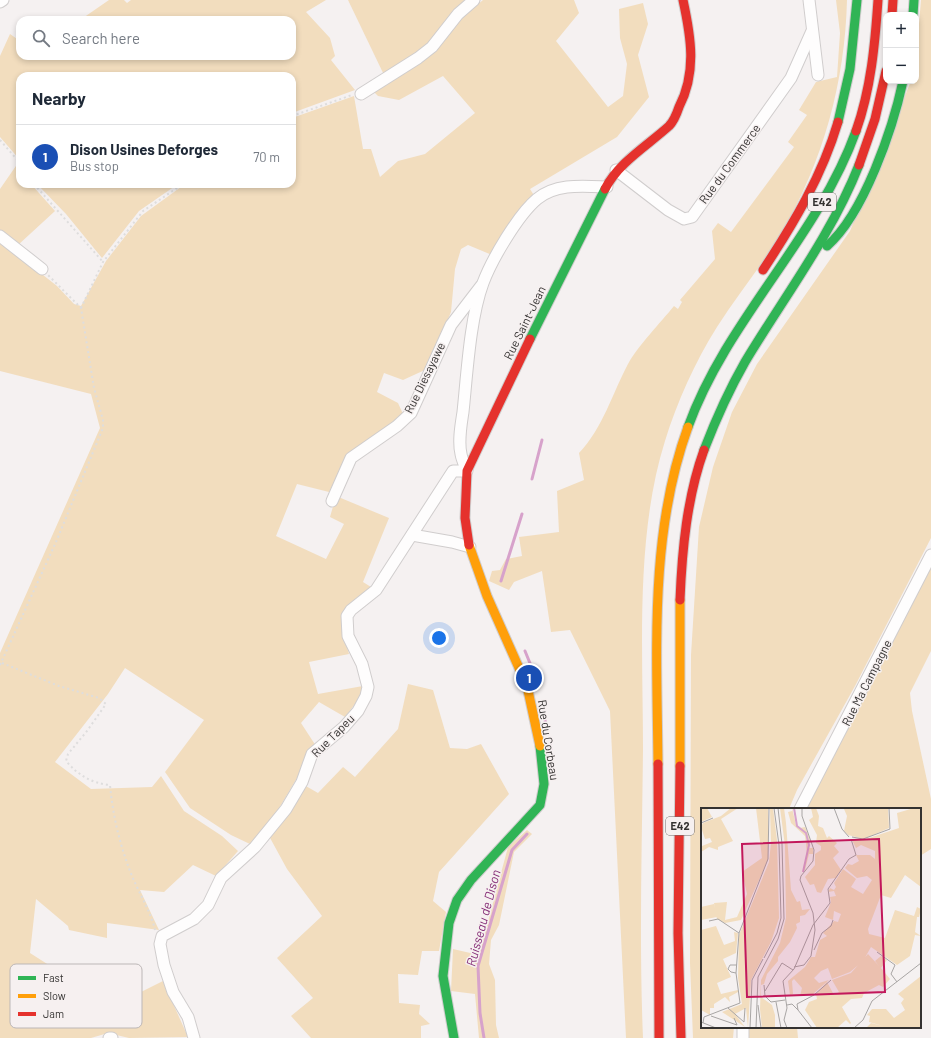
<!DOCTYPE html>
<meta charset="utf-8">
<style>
body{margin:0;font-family:Barlow,sans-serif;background:#f2f2f3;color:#1f2937}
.controls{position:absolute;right:12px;top:12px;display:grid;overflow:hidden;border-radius:8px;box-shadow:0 2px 6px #0003}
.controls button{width:36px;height:36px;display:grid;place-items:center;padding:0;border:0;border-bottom:1px solid #e0e1e3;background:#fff;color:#1f2937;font:20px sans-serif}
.you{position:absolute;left:439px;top:638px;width:14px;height:14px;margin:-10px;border:3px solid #fff;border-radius:50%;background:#1a73e8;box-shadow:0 0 0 6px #1a73e833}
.badge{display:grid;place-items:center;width:26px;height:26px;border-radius:50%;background:#787574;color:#fff;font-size:13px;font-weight:700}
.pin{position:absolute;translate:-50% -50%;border:2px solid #fff;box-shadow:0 1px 4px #0006}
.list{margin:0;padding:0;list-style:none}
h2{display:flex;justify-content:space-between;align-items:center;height:52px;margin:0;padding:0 16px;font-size:17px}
h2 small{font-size:13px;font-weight:400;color:#747a83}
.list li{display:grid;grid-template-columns:26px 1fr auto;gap:12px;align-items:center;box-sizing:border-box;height:64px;padding:0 16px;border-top:1px solid #e0e1e3}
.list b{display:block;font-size:15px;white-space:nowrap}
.list p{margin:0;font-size:13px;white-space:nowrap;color:#747a83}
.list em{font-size:13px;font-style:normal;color:#747a83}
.icon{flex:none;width:22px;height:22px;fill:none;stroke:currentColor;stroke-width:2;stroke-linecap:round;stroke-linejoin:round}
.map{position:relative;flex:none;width:931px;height:1038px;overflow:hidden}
.search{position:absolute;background:#fff;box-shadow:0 2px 6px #0003;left:16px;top:16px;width:280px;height:44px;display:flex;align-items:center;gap:10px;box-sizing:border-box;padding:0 14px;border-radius:12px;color:#747a83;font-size:15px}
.panel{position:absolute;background:#fff;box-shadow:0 2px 6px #0003;left:16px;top:72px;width:280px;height:116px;border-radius:12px}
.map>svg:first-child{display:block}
.green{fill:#f2ddbe}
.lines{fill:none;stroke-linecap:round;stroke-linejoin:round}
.stream{stroke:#d7a2cb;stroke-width:3}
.street-casing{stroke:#d0cdcd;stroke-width:13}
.fast-casing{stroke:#d0cdcd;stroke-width:11}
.slow-casing{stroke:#d0cdcd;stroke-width:11}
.jam-casing{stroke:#d0cdcd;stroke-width:11}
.path{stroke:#dedddd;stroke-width:2;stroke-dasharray:2 3;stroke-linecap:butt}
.street{stroke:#fefdfd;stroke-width:11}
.fast{stroke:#30b455;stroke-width:9}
.slow{stroke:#ff9f0a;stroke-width:9}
.jam{stroke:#e5322d;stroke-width:9}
.labels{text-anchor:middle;stroke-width:3;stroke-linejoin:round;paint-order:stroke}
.shield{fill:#f6f0f0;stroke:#6e6b6a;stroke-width:1}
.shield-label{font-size:11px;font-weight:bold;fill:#343231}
.street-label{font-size:12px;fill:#343231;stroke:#f6f0f0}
.water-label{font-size:13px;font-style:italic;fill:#842c76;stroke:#f6f0f0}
.inset-river{fill:none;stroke:#d7a2cb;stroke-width:2}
.inset-road{fill:none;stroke:#a8a5a4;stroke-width:1}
.view{fill:#c2185b;fill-opacity:0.15;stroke:#c2185b;stroke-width:2}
.inset-edge{fill:none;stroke:#343231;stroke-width:2}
.key{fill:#f6f0f0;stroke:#bcb7b7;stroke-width:1}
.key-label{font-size:11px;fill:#343231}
</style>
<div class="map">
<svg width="931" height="1038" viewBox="0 0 931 1038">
<rect width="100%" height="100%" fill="#f5f1f1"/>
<!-- green -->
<g class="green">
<polygon points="109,0 124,0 127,3 131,0 326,0 306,12 330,38 335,56 331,60 355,90 292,113 292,76 20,76 20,160 0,137 0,56 10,34 20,41 20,56 292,56 292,20 80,20"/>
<polygon points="348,0 468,0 427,46 385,77"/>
<path d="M483,0H574L579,13L556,41L608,107L623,96L627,64L620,38L619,9L643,3L648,24L638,55L649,97L617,137L530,189L535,197L492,255L468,245L461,249L455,269L451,312L427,369L403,380L384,373L377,392L398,403L403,414L348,458L329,492L297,484L276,536L326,559L344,524L330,517L336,496L389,518L363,582L371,587C335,614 337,611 349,654L309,662L318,694L363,686L358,700L345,717L319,702L301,723L316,746L275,815L266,824L252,845L231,835L190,808L165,772L204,720L125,668L108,694L55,762L91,789L152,787L161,776L184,811L222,836L238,851L216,876L193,865L164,892L140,890L159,930L107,923V938L69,930L68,926L36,899L30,953L77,983H121L127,999L163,981L188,1037L129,1038L108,1033L91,1038H0V653L100,428L91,394L0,371V241L57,286L74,304L81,306L106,261L141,216L185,184H292V118L354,96L363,149H371L380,177L398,161L425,154L475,113L443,76L399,100L378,96L374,92Z"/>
<path d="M836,0H847C845,82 823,162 781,233C762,266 737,295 717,327C695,362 677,402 665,441C635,536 643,651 643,749C642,845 639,942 643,1038H626L610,711L570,630L551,632L542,571L514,582L509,590L489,581L492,571L500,570L506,559L522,556L519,537L559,532L557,491L584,480L579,453C603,428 612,394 628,364C637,347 661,322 674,306L678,309L682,302L680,300L715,259L712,231L718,223L731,232L794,147L788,142L807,115L799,110L816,82L837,77L840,33Z"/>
<polygon points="921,0 931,0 931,538 855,686 797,790 789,809 702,809 702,1027 734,1027 733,1038 693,1038 690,963 691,655 699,527 713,467 732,412 757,364 850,231 911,81 916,81 916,59"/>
<polygon points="18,163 20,166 20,184 31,184 55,211 18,245 0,232 0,189"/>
<polygon points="37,184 178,184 139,211 102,258 66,214"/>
<polygon points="931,567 931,651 910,693 912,711 931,799 931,849 920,856 920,809 804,809 861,697"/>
<polygon points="408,684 433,690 450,748 467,749 481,744 509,794 439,872 433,901 446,912 439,951 422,951 418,975 398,974 399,1003 420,1005 419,1014 430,1024 421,1026 421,1038 311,1038 291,1016 313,998 277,958 322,916 287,869 269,836 304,785 318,793 343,767 355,777 398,729"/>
<polygon points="527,830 532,834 514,852 499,925 491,940 489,964 495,980 496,1025 499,1038 479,1038 475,994 451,991 453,949 479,955 508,847"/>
<polygon points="746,1027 797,1027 798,1038 745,1038"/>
</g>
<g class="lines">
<!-- stream -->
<g class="stream">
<polyline points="532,479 542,440"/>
<polyline points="501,581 522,514"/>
<polyline points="525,651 534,673"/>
<polyline points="543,711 546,725"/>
<polyline points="550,744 552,758"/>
<polyline points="484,1038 480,1013 478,966 512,850 527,834"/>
</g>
<!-- street casing -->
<g class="street-casing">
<g id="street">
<polyline points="809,0 818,75"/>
<polyline points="0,2 3,0"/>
<polyline points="361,94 418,58 432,47 458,14 474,0"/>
<polyline points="616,170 668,210 684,219 692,217 791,78 812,31"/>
<polyline points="0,236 42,269"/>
<polyline points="332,501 351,458 397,426 411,413 451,325 481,286"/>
<polyline points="412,535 452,542 470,547"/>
<polyline points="800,809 931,555"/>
<polyline points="109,1038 112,1038"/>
<path d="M194,1038L188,1017L173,992L164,965L160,944L162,936L194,919L208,905L221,878L255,847L286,809L302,782L312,754L344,727L358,711L366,696L368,687L362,664L348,636L347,616L351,610L376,590L453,471H467C465,466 462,460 461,454C458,441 461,425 463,412C467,374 470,318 483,283C492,259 518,215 537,199C556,183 583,186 607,187"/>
<polyline points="743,1038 743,1027"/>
</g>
</g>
<!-- fast casing -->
<g class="fast-casing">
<g id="fast">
<polyline points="913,15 914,0"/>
<polyline points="838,122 850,69 857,0"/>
<path d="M827,246C864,214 893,128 903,81"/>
<polyline points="530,339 605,189"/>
<path d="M688,427C727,319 817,239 856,131"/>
<path d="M704,450C716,419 729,390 745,362C784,297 831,236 859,165"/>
<polyline points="454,1038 443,976 449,923 457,900 471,880 540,805 544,784 540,746"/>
</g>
</g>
<!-- slow casing -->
<g class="slow-casing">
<g id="slow">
<polyline points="469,545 487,596 527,686 540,746"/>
<path d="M658,764C657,652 649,534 688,427"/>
<polyline points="680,766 680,600"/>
</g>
</g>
<!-- jam casing -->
<g class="jam-casing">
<g id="jam">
<polyline points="892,15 893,0"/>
<path d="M856,131C871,89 875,44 878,0"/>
<polyline points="859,165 875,119 886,71"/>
<path d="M605,189C619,162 647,146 669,126C674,121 677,113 679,107C697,72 691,37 683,0"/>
<path d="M763,270C794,223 822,176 838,122"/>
<polyline points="469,545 465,518 467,471 530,339"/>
<path d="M680,600C682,550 687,497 704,450"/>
<polyline points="658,764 659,1038"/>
<polyline points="680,766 678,933 681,1038"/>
</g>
</g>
<!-- path -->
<g class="path">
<polyline points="292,116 352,95"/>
<polyline points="0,140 20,163"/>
<polyline points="34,184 103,262"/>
<polyline points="81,308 103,262 143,211 183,184"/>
<path d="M2,663L59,686L99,698L106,704L87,731L68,754L66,761C78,775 91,783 110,785C113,817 120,846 132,876C139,893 151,912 155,930"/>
<polyline points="0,665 56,542 103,428 103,420 94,388 81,308 48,275"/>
</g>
<!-- street -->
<use href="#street" class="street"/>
<!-- fast -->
<use href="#fast" class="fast"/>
<!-- slow -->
<use href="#slow" class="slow"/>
<!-- jam -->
<use href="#jam" class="jam"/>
</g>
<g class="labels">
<!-- shield labels -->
<g class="shield">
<rect x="808" y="193" width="28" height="18" rx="3"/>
<rect x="666" y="817" width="28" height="18" rx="3"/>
</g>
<g class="shield-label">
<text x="822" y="206">E42</text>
<text x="680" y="830">E42</text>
</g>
<!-- street labels -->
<g class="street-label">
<text transform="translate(730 164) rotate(-54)" y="4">Rue du Commerce</text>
<text transform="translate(525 323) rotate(-64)" y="4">Rue Saint-Jean</text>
<text transform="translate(425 378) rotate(-64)" y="4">Rue Diesayawe</text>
<text transform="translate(867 683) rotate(-63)" y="4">Rue Ma Campagne</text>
<text transform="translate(333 736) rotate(-45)" y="4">Rue Tapeu</text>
<text transform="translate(548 740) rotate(81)" y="4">Rue du Corbeau</text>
</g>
<!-- water labels -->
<g class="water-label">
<text transform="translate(483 918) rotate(-75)" y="5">Ruisseau de Dison</text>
</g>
</g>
<!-- overview -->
<g transform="translate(701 808)">
<rect width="220" height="220" fill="#f5f1f1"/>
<path d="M0,0H6L11,9L0,14ZM30,0H37L20,11L32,33L17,39V42L8,39L0,44L1,38L11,34L9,30L4,31L0,19L2,15L20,8ZM55,0H67V52L40,112L24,115L16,111L13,95L26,94L24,112L36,109L46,86L41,64L61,50ZM69,0H72L76,32L78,110L70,134L50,172L47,220L45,200L34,206L44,219L21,204L41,196L37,170L38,127L68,54L70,35ZM79,0H83L85,15L90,82L96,94L99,93L101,102L109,101L104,107L99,108V114L95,116L96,120L89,134L77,149V153L66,166L63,176L60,177V189L71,197L74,207V220H61L59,201L60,172L79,135L85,110L84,38ZM91,0L95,17L99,20L104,19L109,31L108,40H112V46H108L104,62L102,64L106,48L105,35L104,28L90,15L87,4L91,3ZM110,0H115L118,8L117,18L122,20L126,30L128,28L136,35L133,38L138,44L132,50L140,62L135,70L127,71L120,85L116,84L113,76L109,77L104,69L114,57V46L120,42V38L115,35L116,27L108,12L112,9ZM146,0H187L188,20L163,31L147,27L143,23L146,8L143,1ZM213,0H220V79L204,67L190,90L180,87L167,121L168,126L184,130L194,102L213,108L216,99L220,101L218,109H216L214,124L220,128L214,127L209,148L196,157L170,139L162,153L149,164L131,171L127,160L120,163L113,170L118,175L128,172L112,186L99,188L101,180L93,171L91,173L92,186L89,187L87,173L104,159L110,149H114L119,132L126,128L122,125L133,113L137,114L140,106L133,103L132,112L124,109L130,94L129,89L135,88L133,83L127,84L129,80L133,82L135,79L133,75L142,61L155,71L150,79L162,86L171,72L166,68L156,70L144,60L147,56L151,57L158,53L155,47H169L174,51V43L160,37L155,40L151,32H162L198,20L196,5ZM13,96L16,109L0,112V99ZM15,118L23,137L34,133L33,124L37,125L35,145L22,151L30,169L16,175L20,186L37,182V184L28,189L29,194L24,189L13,196V200H9V207L0,202V122ZM167,146L178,158L174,153L180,148L186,152L180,160L189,171L182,179L178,177L163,185L161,190L150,191L141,199L150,215L149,216L145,212L136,220H116L104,202L108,194L116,191L115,186L126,174L133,187L138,184L131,172L150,165ZM220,168V220H165L170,215L182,218L168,214L169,208L166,207L171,201H185L193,210L204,202L200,195L203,191L197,186Z" fill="#f2ddbe"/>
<path class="inset-river" d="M93,0L96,18L105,25L108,37L102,64"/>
<path class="inset-road" d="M133,0L141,21L148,29M0,15L12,10M151,29L162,31L189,21L188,0M8,113L17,111L38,125M113,142L121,125L130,118L132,112M176,144L194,157L190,166L196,174M63,150L76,125L80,110L78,37L73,0M93,159L103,157L110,148L114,122L112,105L99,72L100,68L112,53L113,42L101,8V0M35,165L30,164L27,161L29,157H36M63,177L64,188L70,194L84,192M64,183L81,155L92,162M75,194L80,220M57,197L60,220M86,197L91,196L97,202L111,220M27,200L43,214L44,200M97,202L96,196L113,187L130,172M10,208L36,217L33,210M0,214L15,220M2,215L3,209L39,195L35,165L38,125L67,51L68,0M49,220L51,172L62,151M55,220L57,169L77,131L83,111L81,36L77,0M86,220L83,212L86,200L82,173L93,161L112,117L129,95L127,81L148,51L155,47L150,31M153,220L162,212L171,193L220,155"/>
<path class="view" d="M178,31L184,184L46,189L41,36Z"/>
<rect width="220" height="220" class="inset-edge"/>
</g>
<!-- legend -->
<rect x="10" y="964" width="132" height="64" rx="6" class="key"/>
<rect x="18" y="976" width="18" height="4" fill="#30b455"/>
<rect x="18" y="994" width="18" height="4" fill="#ff9f0a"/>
<rect x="18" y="1012" width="18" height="4" fill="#e5322d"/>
<g class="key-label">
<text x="43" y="982">Fast</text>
<text x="43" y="1000">Slow</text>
<text x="43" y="1018">Jam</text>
</g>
</svg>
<div class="controls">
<button>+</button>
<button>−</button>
</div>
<div class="you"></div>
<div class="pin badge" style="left:529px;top:678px;background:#1a4fb4">1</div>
<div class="search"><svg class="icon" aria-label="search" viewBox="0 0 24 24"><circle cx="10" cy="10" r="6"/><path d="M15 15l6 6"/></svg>Search here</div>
<section class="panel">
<h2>Nearby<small></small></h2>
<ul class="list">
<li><span class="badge" style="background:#1a4fb4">1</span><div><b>Dison Usines Deforges</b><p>Bus stop</p></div><em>70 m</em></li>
</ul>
</section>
</div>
